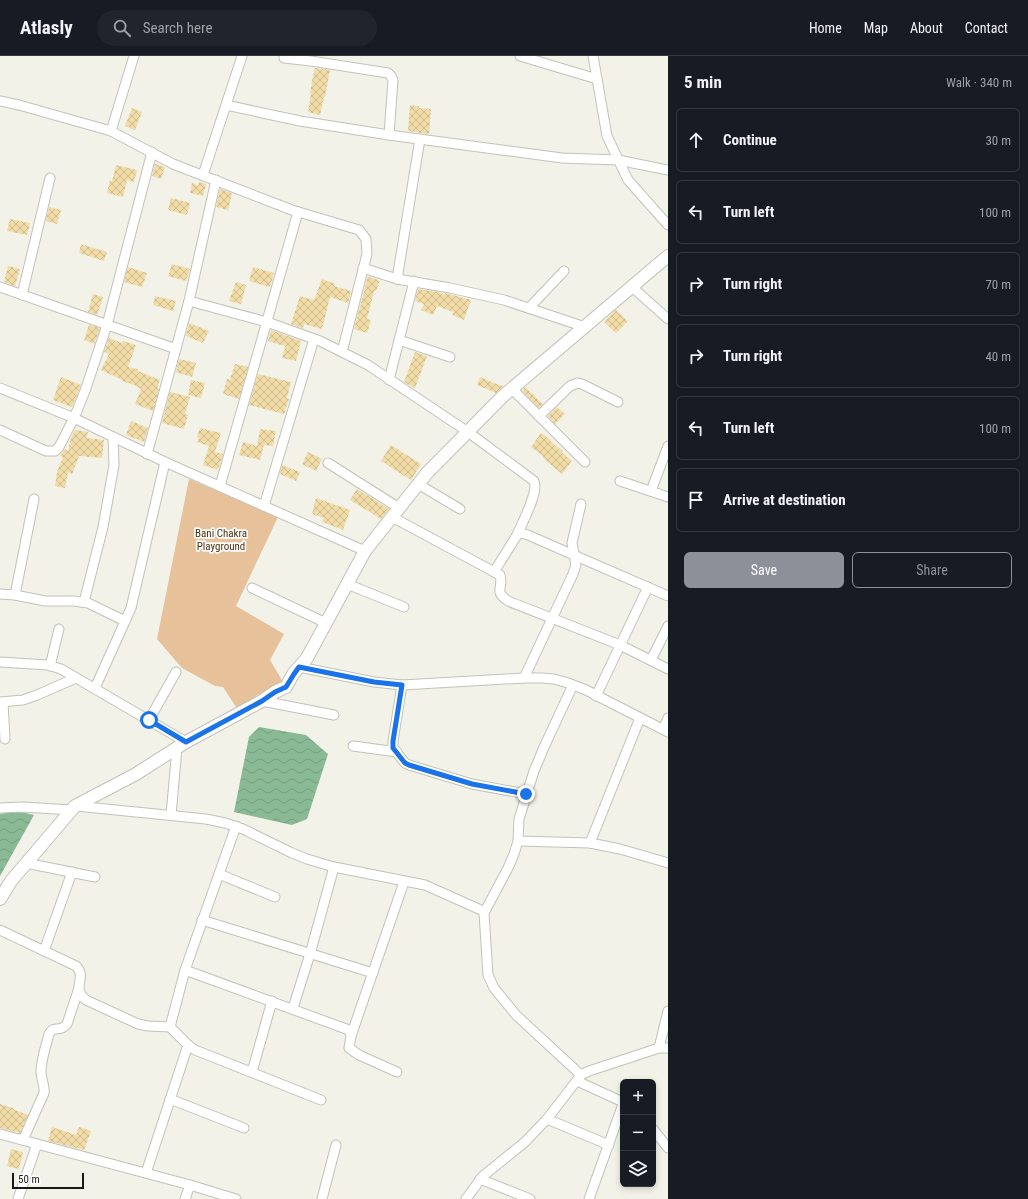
<!DOCTYPE html>
<meta charset="utf-8">
<style>
body{margin:0;font-family:"Roboto Condensed",sans-serif;background:#20242c;color:#f1f3f6}
.controls{position:absolute;right:12px;bottom:12px;display:grid;overflow:hidden;border-radius:6px;box-shadow:0 2px 6px #0003}
.controls button{width:36px;height:36px;display:grid;place-items:center;padding:0;border:0;border-bottom:1px solid #363941;background:#171b24;color:#f1f3f6;font:20px sans-serif}
.scale{position:absolute;left:12px;bottom:10px;width:72px;box-sizing:border-box;padding-left:4px;border:2px solid #181815;border-top:0;font-size:11px;line-height:14px;white-space:nowrap;color:#181815;-webkit-text-stroke:3px #fff;paint-order:stroke}
.stop{position:absolute;width:12px;height:12px;margin:-9px;border:3px solid #1a73e8;border-radius:50%;background:#fff}
.stop.end{background:#1a73e8;border-color:#fff;box-shadow:0 1px 4px #0008}
.list{margin:0;padding:0;list-style:none}
h2{display:flex;justify-content:space-between;align-items:center;height:52px;margin:0;padding:0 16px;font-size:17px}
h2 small{font-size:13px;font-weight:400;color:#9ea1a6}
.list li{display:grid;grid-template-columns:26px 1fr auto;gap:12px;align-items:center;box-sizing:border-box;height:64px;margin:0 8px 8px;padding:0 8px;border:1px solid #363941;border-radius:6px}
.list b{display:block;font-size:15px;white-space:nowrap}
.list em{font-size:13px;font-style:normal;color:#9ea1a6}
.actions{display:flex;gap:8px;padding:12px 16px}
.actions a{flex:1;padding:9px 0;border:1px solid #8c9099;border-radius:6px;text-align:center;font-size:14px;color:#8c9099}
.actions .main{background:#8c9099;color:#fff}
.icon{flex:none;width:22px;height:22px;fill:none;stroke:currentColor;stroke-width:2;stroke-linecap:round;stroke-linejoin:round}
.map{position:relative;flex:none;width:668px;height:1143px;overflow:hidden}
header{display:flex;align-items:center;gap:24px;box-sizing:border-box;height:56px;padding:0 20px;background:#171b24;border-bottom:1px solid #363941}
header strong{font-size:19px}
nav{display:flex;gap:22px;margin-inline-start:auto;font-size:14px}
.search{width:280px;height:36px;background:#20242c;display:flex;align-items:center;gap:10px;box-sizing:border-box;padding:0 14px;border-radius:22px;color:#9ea1a6;font-size:15px}
main{display:flex}
aside{flex:1;background:#171b24}
.map>svg:first-child{display:block}
.green{fill:#e6c19a}
.water{fill:url(#water-waves)}
.building{fill:url(#building-cross-hatch)}
.lines{fill:none;stroke-linecap:round;stroke-linejoin:round}
.minor-casing{stroke:#c1c2b9;stroke-width:11}
.tertiary-casing{stroke:#c1c2b9;stroke-width:14}
.minor{stroke:#fff;stroke-width:9}
.tertiary{stroke:#fff;stroke-width:12}
.route{stroke:#1a73e8;stroke-width:5}
.labels{text-anchor:middle;stroke-width:3.5;stroke-linejoin:round;paint-order:stroke}
.park-label{font-size:11px;fill:#4a2e0d;stroke:#fff}
</style>
<header>
<strong>Atlasly</strong>
<div class="search"><svg class="icon" aria-label="search" viewBox="0 0 24 24"><circle cx="10" cy="10" r="6"/><path d="M15 15l6 6"/></svg>Search here</div>
<nav><a>Home</a><a>Map</a><a>About</a><a>Contact</a></nav>
</header>
<main>
<div class="map">
<svg width="668" height="1143" viewBox="0 0 668 1143">
<defs>
<pattern id="water-waves" width="16" height="10" patternUnits="userSpaceOnUse"><rect width="16" height="10" fill="#8aba95"/><path d="M0 5q4-4 8 0t8 0" fill="none" stroke="#769f80"/></pattern>
<pattern id="building-cross-hatch" width="8" height="8" patternUnits="userSpaceOnUse"><rect width="8" height="8" fill="#f1dba6"/><path d="M0 0l8 8M0 8l8-8" fill="none" stroke="#cebb8e"/></pattern>
</defs>
<rect width="100%" height="100%" fill="#f2f2e9"/>
<!-- green -->
<polygon class="green" points="189,423 278,461 236,550 284,578 270,604 286,631 257,639 240,657 223,631 215,630 182,612 157,583"/>
<!-- water -->
<g class="water">
<polygon points="259,671 306,679 328,698 307,763 292,769 234,756 249,681"/>
<polygon points="17,755 34,759 0,820 0,758"/>
</g>
<!-- building -->
<g class="building">
<polygon points="315,12 330,14 325,41 324,41 320,59 308,56 311,38 310,38 312,25"/>
<polygon points="410,49 419,50 419,52 431,53 429,78 408,75"/>
<polygon points="132,52 142,56 135,74 125,70"/>
<polygon points="155,108 165,111 161,123 152,120"/>
<polygon points="116,109 137,114 134,126 127,124 123,141 107,137 110,124 112,125"/>
<polygon points="199,126 206,128 203,140 190,137 192,127 198,129"/>
<polygon points="220,133 232,137 228,154 216,151"/>
<polygon points="171,142 190,147 187,159 168,154"/>
<polygon points="49,151 61,154 57,168 46,165"/>
<polygon points="10,163 30,167 27,179 7,175"/>
<polygon points="81,188 107,196 104,205 79,197"/>
<polygon points="172,208 190,213 186,225 168,220"/>
<polygon points="8,210 20,213 15,230 4,226"/>
<polygon points="128,211 147,217 142,231 124,226"/>
<polygon points="253,211 274,217 270,231 249,225"/>
<polygon points="368,220 380,225 376,235 374,235 367,263 371,264 367,277 354,273"/>
<polygon points="322,223 335,228 334,230 351,235 348,247 330,241 322,273 304,268 303,273 291,268 300,240 314,244"/>
<polygon points="236,226 246,229 241,248 229,245"/>
<polygon points="418,233 438,236 445,239 445,237 449,238 471,244 464,264 452,259 453,256 437,250 433,259 421,254 424,248 415,245"/>
<polygon points="93,238 103,241 97,259 88,256"/>
<polygon points="155,240 176,245 173,255 153,249"/>
<polygon points="616,254 628,265 616,277 604,266"/>
<polygon points="189,267 209,275 203,287 186,280"/>
<polygon points="89,269 100,272 94,288 84,284"/>
<polygon points="271,274 301,285 296,305 282,302 285,290 268,285"/>
<polygon points="109,282 122,287 123,285 136,289 128,311 138,313 138,315 160,324 157,332 159,333 153,355 135,348 141,333 134,329 122,325 122,324 101,314 109,298 104,296"/>
<polygon points="415,296 427,300 415,332 404,326"/>
<polygon points="179,303 196,307 192,321 176,316"/>
<polygon points="235,308 248,311 239,343 223,338 227,323 230,324"/>
<polygon points="258,318 291,326 287,342 289,343 284,358 249,349"/>
<polygon points="61,321 81,329 72,351 53,344"/>
<polygon points="480,321 494,327 503,330 496,337 477,329"/>
<polygon points="191,324 205,327 201,342 188,339"/>
<polygon points="525,331 543,348 539,352 522,335"/>
<polygon points="170,336 190,341 185,358 188,359 184,373 162,367"/>
<polygon points="557,351 565,358 555,368 548,360"/>
<polygon points="131,365 148,372 144,386 126,379"/>
<polygon points="200,372 221,377 215,396 223,398 218,414 203,409 209,390 197,386 199,382 197,381"/>
<polygon points="260,373 276,375 273,390 264,389 260,404 239,399 243,386 257,390"/>
<polygon points="75,374 88,376 87,382 104,384 102,402 79,400 72,418 68,416 65,432 55,430 57,416 63,401 60,400 65,393 68,395 71,382"/>
<polygon points="541,377 551,384 550,385 563,395 562,396 572,405 562,418 543,402 544,401 531,391"/>
<polygon points="391,389 421,408 411,424 381,405"/>
<polygon points="308,396 322,403 316,415 302,408"/>
<polygon points="282,409 300,416 296,425 280,418"/>
<polygon points="357,433 389,453 381,463 350,444"/>
<polygon points="316,442 350,454 343,474 322,466 324,462 312,458"/>
<polygon points="0,1048 13,1052 13,1053 28,1059 20,1077 0,1072"/>
<polygon points="52,1071 76,1079 79,1071 91,1075 84,1094 48,1085"/>
<polygon points="11,1093 23,1096 19,1113 7,1110"/>
</g>
<g class="lines">
<!-- minor casing -->
<g class="minor-casing">
<g id="minor">
<polyline points="520,0 597,23"/>
<polyline points="593,0 607,80 628,124 668,169"/>
<polyline points="284,2 311,5 388,17 391,20 393,24 389,79"/>
<polyline points="0,45 19,49 111,75 173,108 292,154 359,174 366,183 367,198 342,296"/>
<polyline points="226,49 300,65 389,79 562,102 618,104 668,114"/>
<polyline points="111,75 134,0"/>
<polyline points="203,119 242,0"/>
<polyline points="363,212 397,223 450,232 504,244 585,271"/>
<polyline points="397,223 420,83"/>
<polyline points="0,231 176,293"/>
<polyline points="632,231 668,263"/>
<polyline points="22,239 50,122"/>
<path d="M189,245L267,266L320,285L368,309L468,376L534,425C539,436 522,467 517,479"/>
<polyline points="529,252 564,215"/>
<polyline points="399,284 450,301"/>
<polyline points="389,324 414,225"/>
<polyline points="0,332 74,362 165,406 365,495"/>
<polyline points="512,333 585,406"/>
<polyline points="539,360 570,330 578,327 582,328 618,346"/>
<polyline points="0,374 46,395 55,395 59,391 74,362 85,335 107,269 152,96"/>
<polyline points="147,398 189,245 216,124"/>
<polyline points="328,407 399,452"/>
<polyline points="620,425 668,441"/>
<polyline points="418,428 460,453"/>
<polyline points="220,430 298,156"/>
<polyline points="651,435 668,390"/>
<polyline points="264,450 314,283"/>
<path d="M392,461L500,519C504,532 493,535 508,545L620,589L668,613"/>
<polyline points="494,516 517,479 521,477 528,479 576,500 668,540"/>
<polyline points="347,528 404,551"/>
<polyline points="252,532 326,567"/>
<polyline points="0,538 15,539 45,545 74,545 88,547 125,565"/>
<polyline points="15,539 34,443"/>
<polyline points="84,546 103,471 114,409 113,381"/>
<polyline points="651,604 668,570"/>
<polyline points="0,606 48,609 61,613 186,686"/>
<polyline points="50,610 59,573"/>
<polyline points="299,611 374,626 402,629 524,622 542,622 554,623 568,627 586,634 668,676"/>
<polyline points="524,622 573,518 576,509 572,487 581,448"/>
<polyline points="402,629 393,685 393,692 405,707 409,709 472,728 526,738"/>
<polyline points="95,632 131,552 165,406"/>
<polyline points="596,640 648,531"/>
<polyline points="262,645 334,659"/>
<polyline points="0,646 23,644 37,639 76,622"/>
<polyline points="3,646 5,683"/>
<polyline points="149,664 176,616"/>
<polyline points="663,673 668,662"/>
<polyline points="353,690 397,696"/>
<polyline points="76,750 206,763 225,767 243,773 292,797 307,803 334,811 425,829 481,854 484,857 488,919 494,932 516,959 581,1019"/>
<polyline points="0,752 23,751 71,754"/>
<polyline points="171,759 177,692"/>
<polyline points="236,770 185,914 170,971 188,989 195,994 321,1044"/>
<polyline points="518,785 590,787 620,793 668,807"/>
<polyline points="590,787 640,662"/>
<polyline points="26,807 95,821"/>
<polyline points="219,818 275,841"/>
<polyline points="484,857 508,812 514,798 518,785 519,763 534,715 545,689 573,629"/>
<polyline points="202,864 373,917"/>
<path d="M0,874L76,910C88,922 70,931 86,944L138,968L148,970L170,971"/>
<polyline points="44,895 72,816"/>
<polyline points="185,914 349,974 351,980 349,992 359,999 397,1016"/>
<polyline points="293,952 310,898 334,811"/>
<polyline points="351,980 404,826"/>
<polyline points="659,992 668,955"/>
<polyline points="252,1016 272,945"/>
<polyline points="577,1025 623,1046"/>
<polyline points="170,1043 244,1072"/>
<polyline points="547,1063 609,1089"/>
<polyline points="653,1073 668,1092"/>
<polyline points="0,1078 190,1129 236,1143"/>
<path d="M23,1084L44,1037C45,1029 41,1023 41,1016C41,1003 46,990 49,978C53,971 55,974 62,972C62,972 67,969 67,968L79,932"/>
<polyline points="146,1117 188,989"/>
<polyline points="480,1123 530,1143"/>
<polyline points="18,1143 37,1088"/>
<polyline points="185,1143 190,1129"/>
<polyline points="322,1143 336,1089"/>
<polyline points="466,1143 483,1120 525,1086 547,1063 581,1019 589,1015 659,992 668,992"/>
<polyline points="589,1143 623,1048"/>
</g>
</g>
<!-- tertiary casing -->
<g class="tertiary-casing">
<polyline id="tertiary" points="0,843 11,825 75,750 136,718 186,686 262,645 275,636 286,631 293,618 307,602 365,495 427,417 503,340 668,200"/>
</g>
<!-- minor -->
<use href="#minor" class="minor"/>
<!-- tertiary -->
<use href="#tertiary" class="tertiary"/>
</g>
<g class="lines">
<!-- route -->
<polyline class="route" points="149,664 186,686 262,645 275,636 286,631 294,618 299,611 374,626 402,629 393,685 393,692 405,707 409,709 472,728 526,738"/>
</g>
<g class="labels">
<!-- park labels -->
<g class="park-label">
<text x="221" y="481">Bani Chakra<tspan x="221" dy="13">Playground</tspan></text>
</g>
</g>
</svg>
<div class="controls">
<button>+</button>
<button>−</button>
<button><svg class="icon" aria-label="layers" viewBox="0 0 24 24"><path d="M12 4l9 5-9 5-9-5zM3 14l9 5 9-5"/></svg></button>
</div>
<div class="scale">50 m</div>
<div class="stop" style="left:149px;top:664px"></div>
<div class="stop end" style="left:526px;top:738px"></div>
</div>
<aside>
<h2>5 min<small>Walk · 340 m</small></h2>
<ul class="list">
<li><svg class="icon" aria-label="ahead" viewBox="0 0 24 24"><path d="M12 20V5M6 11l6-6 6 6"/></svg><div><b>Continue</b></div><em>30 m</em></li>
<li><svg class="icon" aria-label="left" viewBox="0 0 24 24"><path d="M17 20v-9H6M10 6l-5 5 5 5"/></svg><div><b>Turn left</b></div><em>100 m</em></li>
<li><svg class="icon" aria-label="right" viewBox="0 0 24 24"><path d="M7 20v-9h11M14 6l5 5-5 5"/></svg><div><b>Turn right</b></div><em>70 m</em></li>
<li><svg class="icon" aria-label="right" viewBox="0 0 24 24"><path d="M7 20v-9h11M14 6l5 5-5 5"/></svg><div><b>Turn right</b></div><em>40 m</em></li>
<li><svg class="icon" aria-label="left" viewBox="0 0 24 24"><path d="M17 20v-9H6M10 6l-5 5 5 5"/></svg><div><b>Turn left</b></div><em>100 m</em></li>
<li><svg class="icon" aria-label="arrive" viewBox="0 0 24 24"><path d="M6 21V4h12l-3 4 3 4H6"/></svg><div><b>Arrive at destination</b></div></li>
</ul>
<div class="actions"><a class="main">Save</a><a>Share</a></div>
</aside>
</main>
